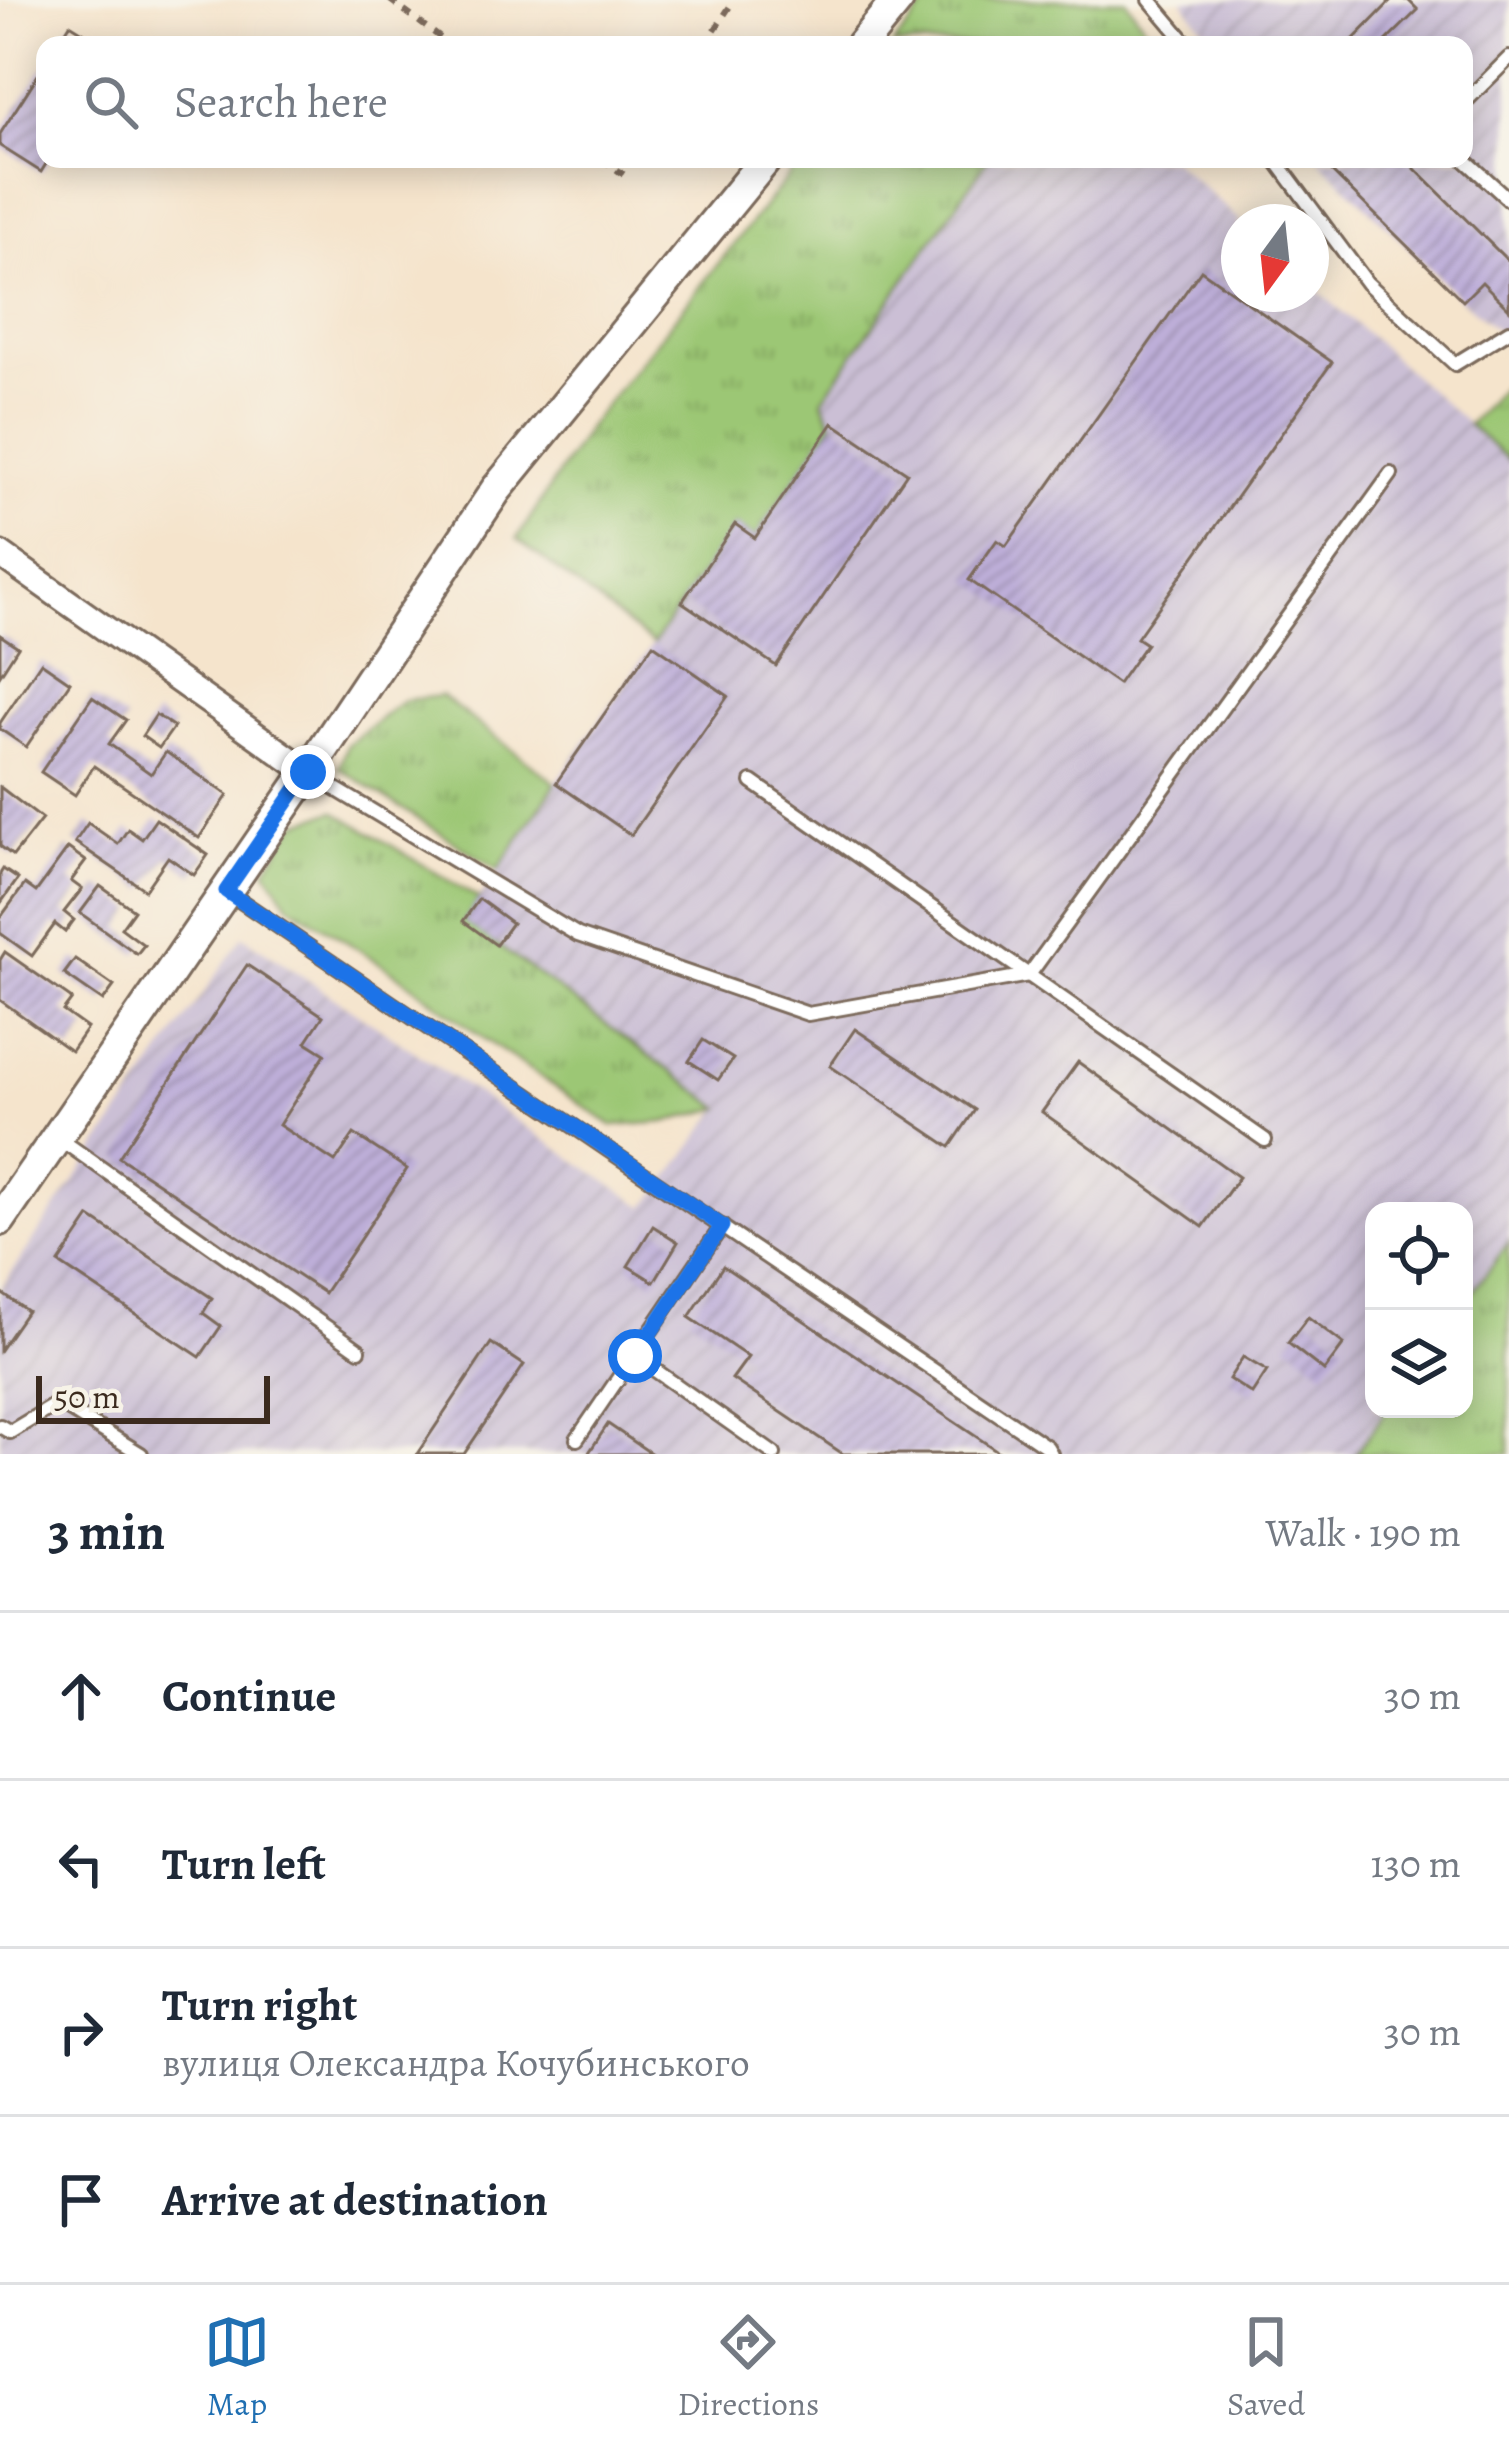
<!DOCTYPE html>
<meta charset="utf-8">
<style>
body{margin:0;font-family:Alegreya,serif;background:#f2f2f3;color:#1f2937}
.controls{position:absolute;right:36px;bottom:36px;display:grid;overflow:hidden;border-radius:24px;box-shadow:0 6px 30px #0003}
.controls button{width:108px;height:108px;display:grid;place-items:center;padding:0;border:0;border-bottom:3px solid #e0e1e3;background:#fff;color:#1f2937;font:60px sans-serif}
.compass{position:absolute;left:1221px;top:204px;width:108px;height:108px;border-radius:50%;background:#fff;box-shadow:0 6px 30px #0003;rotate:195deg}
.scale{position:absolute;left:36px;bottom:30px;width:234px;box-sizing:border-box;padding-left:12px;border:6px solid #3b2a1e;border-top:0;font-size:33px;line-height:42px;white-space:nowrap;color:#3b2a1e;-webkit-text-stroke:9px #f7f3e8;paint-order:stroke}
.stop{position:absolute;width:36px;height:36px;margin:-27px;border:9px solid #1a73e8;border-radius:50%;background:#fff}
.stop.end{background:#1a73e8;border-color:#fff;box-shadow:0 3px 12px #0008}
.list{margin:0;padding:0;list-style:none}
h2{display:flex;justify-content:space-between;align-items:center;height:156px;margin:0;padding:0 48px;font-size:51px}
h2 small{font-size:39px;font-weight:400;color:#747a83}
.list li{display:grid;grid-template-columns:78px 1fr auto;gap:36px;align-items:center;box-sizing:border-box;height:168px;padding:0 48px;border-top:3px solid #e0e1e3}
.list b{display:block;font-size:45px;white-space:nowrap}
.list p{margin:0;font-size:39px;white-space:nowrap;color:#747a83}
.list em{font-size:39px;font-style:normal;color:#747a83}
.icon{flex:none;width:66px;height:66px;fill:none;stroke:currentColor;stroke-width:2;stroke-linecap:round;stroke-linejoin:round}
.map{position:relative;flex:none;width:1509px;height:1454px;overflow:hidden}
.search{position:absolute;background:#fff;box-shadow:0 6px 30px #0003;left:36px;right:36px;top:36px;height:132px;display:flex;align-items:center;gap:30px;box-sizing:border-box;padding:0 42px;border-radius:24px;color:#747a83;font-size:45px}
.sheet{height:828px;background:#fff}
nav{display:flex;justify-content:space-around;align-items:center;box-sizing:border-box;height:168px;border-top:3px solid #e0e1e3;background:#fff;font-size:33px;color:#747a83}
nav a{display:grid;justify-items:center;gap:6px}
nav .on{color:#1f6fb2}
.map>svg:first-child{display:block}
.industrial{fill:url(#industrial-furrows)}
.grass{fill:url(#grass-tufts);stroke:#6c7849;stroke-width:3}
.building{fill:url(#building-hatch)}
.lines{fill:none;stroke-linecap:round;stroke-linejoin:round}
.service-casing{stroke:#7c6b5b;stroke-width:18}
.minor-casing{stroke:#7c6b5b;stroke-width:30}
.tertiary-casing{stroke:#7c6b5b;stroke-width:36}
.path{stroke:#7c6b5b;stroke-width:6;stroke-dasharray:9 9;stroke-linecap:butt}
.service{stroke:#fff;stroke-width:12}
.minor{stroke:#fff;stroke-width:24}
.tertiary{stroke:#fff;stroke-width:30}
.route{stroke:#1a73e8;stroke-width:15}
</style>
<div class="map">
<svg width="1509" height="1454" viewBox="0 0 1509 1454">
<defs>
<pattern id="industrial-furrows" width="10" height="10" patternUnits="userSpaceOnUse" patternTransform="scale(3)"><rect width="10" height="10" fill="#cbbfd5"/><path d="M-1 1l2-2M0 10L10 0M9 11l2-2" fill="none" stroke="#afa4b6"/></pattern>
<pattern id="grass-tufts" width="24" height="20" patternUnits="userSpaceOnUse" patternTransform="scale(3)"><rect width="24" height="20" fill="#9cc774"/><path d="M3 7l-1-3M5 7V3M7 7l1-3M15 17l-1-3M17 17v-4M19 17l1-3" fill="none" stroke="#80a25f"/></pattern>
<pattern id="building-hatch" width="6" height="6" patternUnits="userSpaceOnUse" patternTransform="scale(3)"><rect width="6" height="6" fill="#beafd9"/><path d="M-1 1l2-2M0 6l6-6M5 7l2-2" fill="none" stroke="#9c8faf"/></pattern>
</defs>
<rect width="100%" height="100%" fill="#f7f3e8"/>
<filter id="ink" filterUnits="userSpaceOnUse"><feTurbulence type="fractalNoise" baseFrequency=".00833" numOctaves="2"/><feDisplacementMap in="SourceGraphic" scale="24" xChannelSelector="R" yChannelSelector="G"/><feConvolveMatrix kernelMatrix="1 2 1 2 8 2 1 2 1" color-interpolation-filters="sRGB"/></filter>
<filter id="wash" filterUnits="userSpaceOnUse"><feTurbulence type="fractalNoise" baseFrequency=".004" numOctaves="4" result="noise"/><feDisplacementMap in="SourceGraphic" scale="48" xChannelSelector="R" yChannelSelector="G"/><feGaussianBlur stdDeviation="2.7" result="paint"/><feColorMatrix in="noise" values="0 0 0 0 0 0 0 0 0 0 0 0 0 0 0 0 0 1.4 0 .05"/><feComposite in="paint" operator="in"/></filter>
<g filter="url(#wash)">
<rect width="100%" height="100%" fill="#f5e4cc"/>
<!-- industrial -->
<g class="industrial">
<polygon points="1182,0 1509,0 1509,341 1463,301 1319,159 1464,159 1464,45 1217,45"/>
<polygon points="988,159 1171,159 1242,222 1239,222 1239,294 1311,294 1311,284 1509,461 1509,1242 1464,1304 1464,1211 1374,1211 1374,1409 1388,1409 1355,1454 0,1454 0,1289 243,936 645,1207 663,1186 721,1107 463,921 735,524 756,537 821,400"/>
</g>
<!-- grass -->
<g class="grass">
<polygon points="930,0 1126,0 1158,45 893,45"/>
<polygon points="802,159 988,159 822,400 833,423 755,538 735,525 653,644 517,539 591,423"/>
<polygon points="1509,380 1509,461 1468,425"/>
<polygon points="441,696 556,783 498,870 339,768 347,745 404,700"/>
<polygon points="335,811 479,899 464,921 721,1108 665,1122 613,1126 483,1038 403,978 290,905 266,870 296,823"/>
<polygon points="1509,1242 1509,1454 1355,1454 1388,1409 1464,1409 1464,1304"/>
</g>
<g id="blocks">
<!-- building -->
<g class="building">
<polygon points="1392,0 1408,0 1418,10 1382,45 1348,45"/>
<polygon points="70,24 104,45 57,45"/>
<polygon points="45,64 45,159 49,159 41,172 0,146 0,134"/>
<polygon points="1319,159 1405,159 1509,262 1509,309 1482,282 1463,301"/>
<polygon points="1201,270 1332,362 1137,638 1146,644 1118,684 969,580 997,540 1006,546"/>
<polygon points="833,423 907,473 776,666 682,602 735,524 755,538"/>
<polygon points="0,635 18,647 0,675"/>
<polygon points="653,644 728,696 631,835 556,783"/>
<polygon points="41,662 70,682 26,747 0,729 0,723"/>
<polygon points="92,697 126,720 109,744 151,774 166,752 228,795 199,838 94,766 75,795 41,772"/>
<polygon points="156,715 174,727 159,748 142,736"/>
<polygon points="0,787 42,819 13,856 0,846"/>
<polygon points="156,819 208,855 194,875 168,857 145,890 75,842 88,823 118,844 128,829 142,839"/>
<polygon points="68,848 86,861 71,881 82,889 64,912 74,920 65,932 55,924 32,956 0,933 0,918 25,884 36,892"/>
<polygon points="3,869 18,879 0,904 0,874"/>
<polygon points="100,886 134,910 121,928 144,945 137,954 80,913"/>
<polygon points="479,899 512,923 496,945 463,921"/>
<polygon points="5,952 72,999 63,1011 87,1028 71,1051 0,1000 0,960"/>
<polygon points="75,959 114,986 103,1001 64,974"/>
<polygon points="247,965 323,1016 306,1042 325,1054 279,1125 335,1162 354,1134 407,1169 324,1293 119,1157"/>
<polygon points="855,1029 975,1110 950,1147 830,1066"/>
<polygon points="703,1040 733,1059 718,1080 689,1061"/>
<polygon points="1078,1062 1239,1177 1203,1227 1042,1112"/>
<polygon points="90,1217 212,1298 203,1313 221,1326 200,1357 59,1263"/>
<polygon points="653,1226 678,1242 654,1282 628,1266"/>
<polygon points="723,1266 1002,1454 843,1454 732,1379 748,1357 689,1317"/>
<polygon points="0,1292 27,1311 0,1350"/>
<polygon points="1308,1317 1344,1344 1324,1371 1288,1343"/>
<polygon points="491,1343 524,1365 464,1454 417,1454"/>
<polygon points="1243,1357 1267,1371 1252,1394 1229,1379"/>
<polygon points="608,1424 652,1454 588,1454"/>
</g>
</g>
</g>
<g filter="url(#ink)">
<use href="#blocks" fill-opacity="0" stroke="#7c6b5b" stroke-width="3"/>
<g class="lines">
<!-- service casing -->
<g class="service-casing">
<g id="service">
<polyline points="1150,0 1188,45"/>
<polyline points="1464,103 1509,58"/>
<polyline points="1275,159 1367,283 1455,364 1509,331"/>
<polyline points="1464,159 1509,200"/>
<polyline points="309,773 578,935 808,1014 1029,975 1391,474"/>
<polyline points="752,782 1265,1140"/>
<polyline points="226,891 1047,1447 1051,1454"/>
<polyline points="57,1137 359,1350"/>
<polyline points="635,1356 774,1454"/>
<polyline points="0,1426 10,1432 58,1403 141,1454"/>
<polyline points="577,1439 722,1226"/>
</g>
</g>
<!-- minor casing -->
<g class="minor-casing">
<polyline id="minor" points="0,554 308,772"/>
</g>
<!-- tertiary casing -->
<g class="tertiary-casing">
<g id="tertiary">
<polyline points="861,45 898,0"/>
<polyline points="0,1220 308,772 496,490 766,159"/>
</g>
</g>
<!-- path -->
<g class="path">
<polyline points="390,0 450,45"/>
<polyline points="705,45 734,0"/>
<polyline points="602,159 621,173 630,159"/>
</g>
<!-- service -->
<use href="#service" class="service"/>
<!-- minor -->
<use href="#minor" class="minor"/>
<!-- tertiary -->
<use href="#tertiary" class="tertiary"/>
</g>
</g>
<g class="lines" filter="url(#ink)">
<!-- route -->
<polyline class="route" points="308,772 226,891 722,1226 635,1356"/>
</g>
</svg>
<div class="controls">
<button><svg class="icon" aria-label="locate" viewBox="0 0 24 24"><circle cx="12" cy="12" r="6"/><path d="M12 2v4M12 18v4M2 12h4M18 12h4"/></svg></button>
<button><svg class="icon" aria-label="layers" viewBox="0 0 24 24"><path d="M12 4l9 5-9 5-9-5zM3 14l9 5 9-5"/></svg></button>
</div>
<svg class="compass" viewBox="-18 -18 36 36"><path d="M0-13l5 13h-10z" fill="#e53935"/><path d="M0 13l5-13h-10z" fill="#747a83"/></svg>
<div class="scale">50 m</div>
<div class="stop" style="left:635px;top:1356px"></div>
<div class="stop end" style="left:308px;top:772px"></div>
<div class="search"><svg class="icon" aria-label="search" viewBox="0 0 24 24"><circle cx="10" cy="10" r="6"/><path d="M15 15l6 6"/></svg>Search here</div>
</div>
<section class="sheet">
<h2>3 min<small>Walk · 190 m</small></h2>
<ul class="list">
<li><svg class="icon" aria-label="ahead" viewBox="0 0 24 24"><path d="M12 20V5M6 11l6-6 6 6"/></svg><div><b>Continue</b></div><em>30 m</em></li>
<li><svg class="icon" aria-label="left" viewBox="0 0 24 24"><path d="M17 20v-9H6M10 6l-5 5 5 5"/></svg><div><b>Turn left</b></div><em>130 m</em></li>
<li><svg class="icon" aria-label="right" viewBox="0 0 24 24"><path d="M7 20v-9h11M14 6l5 5-5 5"/></svg><div><b>Turn right</b><p>вулиця Олександра Кочубинського</p></div><em>30 m</em></li>
<li><svg class="icon" aria-label="arrive" viewBox="0 0 24 24"><path d="M6 21V4h12l-3 4 3 4H6"/></svg><div><b>Arrive at destination</b></div></li>
</ul>
</section>
<nav>
<a class="on"><svg class="icon" aria-label="map" viewBox="0 0 24 24"><path d="M3 6l6-2 6 2 6-2v14l-6 2-6-2-6 2zM9 4v14M15 6v14"/></svg>Map</a>
<a><svg class="icon" aria-label="directions" viewBox="0 0 24 24"><path d="M12 3l9 9-9 9-9-9zM9 14v-3h6M13 9l2 2-2 2"/></svg>Directions</a>
<a><svg class="icon" aria-label="saved" viewBox="0 0 24 24"><path d="M7 4h10v16l-5-4-5 4z"/></svg>Saved</a>
</nav>
